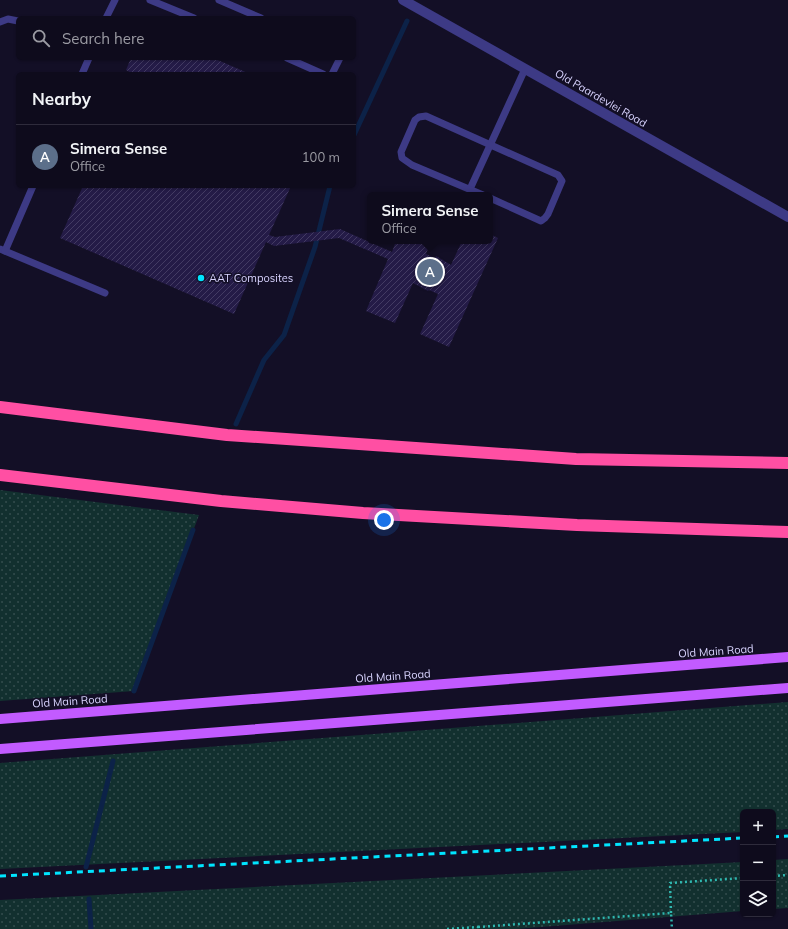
<!DOCTYPE html>
<meta charset="utf-8">
<style>
body{margin:0;font-family:Mulish,sans-serif;background:#1c1929;color:#f1f3f6}
.controls{position:absolute;right:12px;bottom:12px;display:grid;overflow:hidden;border-radius:6px;box-shadow:0 1px 3px #0004}
.controls button{width:36px;height:36px;display:grid;place-items:center;padding:0;border:0;border-bottom:1px solid #2e2b3b;background:#0e0b1c;color:#f1f3f6;font:20px sans-serif}
.you{position:absolute;left:384px;top:520px;width:14px;height:14px;margin:-10px;border:3px solid #fff;border-radius:50%;background:#1a73e8;box-shadow:0 0 0 6px #1a73e833}
.badge{display:grid;place-items:center;width:26px;height:26px;border-radius:50%;background:#00e5ff;color:#fff;font-size:13px;font-weight:700}
.pin{position:absolute;translate:-50% -50%;border:2px solid #fff;box-shadow:0 1px 4px #0006}
.popup{position:absolute;left:367px;top:192px;width:126px;height:52px;box-sizing:border-box;display:grid;place-content:center;border-radius:6px;background:#0e0b1c;filter:drop-shadow(0 1px 3px #0005);font-size:13px;white-space:nowrap;color:#9b9ba3}
.popup b{font-size:15px;color:#f1f3f6}
.popup::after{content:'';position:absolute;left:50%;top:100%;margin-left:-8px;border:8px solid transparent;border-top-color:#0e0b1c}
.list{margin:0;padding:0;list-style:none}
h2{display:flex;justify-content:space-between;align-items:center;height:52px;margin:0;padding:0 16px;font-size:17px}
h2 small{font-size:13px;font-weight:400;color:#9b9ba3}
.list li{display:grid;grid-template-columns:26px 1fr auto;gap:12px;align-items:center;box-sizing:border-box;height:64px;padding:0 16px;border-top:1px solid #2e2b3b}
.list b{display:block;font-size:15px;white-space:nowrap}
.list p{margin:0;font-size:13px;white-space:nowrap;color:#9b9ba3}
.list em{font-size:13px;font-style:normal;color:#9b9ba3}
.icon{flex:none;width:22px;height:22px;fill:none;stroke:currentColor;stroke-width:2;stroke-linecap:round;stroke-linejoin:round}
.map{position:relative;flex:none;width:788px;height:929px;overflow:hidden}
.search{position:absolute;background:#0e0b1c;box-shadow:0 1px 3px #0004;left:16px;top:16px;width:340px;height:44px;display:flex;align-items:center;gap:10px;box-sizing:border-box;padding:0 14px;border-radius:6px;color:#9b9ba3;font-size:15px}
.panel{position:absolute;background:#0e0b1c;box-shadow:0 1px 3px #0004;left:16px;top:72px;width:340px;height:116px;border-radius:6px}
.map>svg:first-child{display:block}
.grass{fill:url(#grass-dots)}
.lines{fill:none;stroke-linecap:round;stroke-linejoin:round}
.stream{stroke:#0c2248;stroke-width:5}
.building{fill:url(#building-hatch)}
.path{stroke:#2fb8b0;stroke-width:2.5;stroke-dasharray:2 3;stroke-linecap:butt}
.service{stroke:#3d3a85;stroke-width:7}
.minor{stroke:#3d3a85;stroke-width:10}
.primary{stroke:#c25bff;stroke-width:10}
.motorway{stroke:#ff4fa3;stroke-width:12}
.rail{stroke:#00e5ff;stroke-width:3;stroke-dasharray:6 5;stroke-linecap:butt}
.poi-dot{fill:#00e5ff;stroke:#130f26;stroke-width:1.5}
.labels{text-anchor:middle;stroke-width:3;stroke-linejoin:round;paint-order:stroke}
.street-label{font-size:11px;fill:#d9d4ff;stroke:#130f26}
.poi-label{font-size:11px;fill:#d9d4ff;stroke:#130f26;text-anchor:start}
</style>
<div class="map">
<svg width="788" height="929" viewBox="0 0 788 929">
<defs>
<pattern id="grass-dots" width="8" height="8" patternUnits="userSpaceOnUse"><rect width="8" height="8" fill="#12302f"/><path d="M2 2h.1M6 6h.1" fill="none" stroke="#344d4e" stroke-width="1.8" stroke-linecap="round"/></pattern>
<pattern id="building-hatch" width="6" height="6" patternUnits="userSpaceOnUse"><rect width="6" height="6" fill="#241b47"/><path d="M-1 1l2-2M0 6l6-6M5 7l2-2" fill="none" stroke="#433b63"/></pattern>
</defs>
<rect width="100%" height="100%" fill="#130f26"/>
<!-- grass -->
<g class="grass">
<polygon points="0,490 199,515 134,691 0,701"/>
<polygon points="788,702 788,829 773,830 773,812 743,812 743,832 0,869 0,763"/>
<polygon points="788,859 788,908 773,909 773,860"/>
<polygon points="743,862 743,911 516,929 0,929 0,900"/>
</g>
<g class="lines">
<!-- stream -->
<g class="stream">
<polyline points="354,135 407,21"/>
<polyline points="236,424 264,360 284,335 315,247 330,186"/>
<polyline points="134,691 193,530"/>
<polyline points="86,867 113,761"/>
<polyline points="89,899 91,929"/>
</g>
</g>
<!-- building -->
<g class="building">
<polygon points="131,58 213,58 250,74 133,74 126,70"/>
<polygon points="83,186 291,186 269,235 275,237 340,229 392,252 396,241 431,241 426,254 435,258 436,256 451,265 462,241 490,241 490,234 498,238 449,347 420,334 438,294 429,290 428,291 413,283 395,323 366,311 388,259 339,238 274,246 266,242 234,314 60,238"/>
</g>
<g class="lines">
<!-- path -->
<g class="path">
<polyline points="773,876 788,875"/>
<polyline points="671,913 670,883 743,878"/>
<polyline points="478,927 671,913 672,929"/>
<polyline points="447,929 478,927 478,929"/>
</g>
<!-- service -->
<g class="service">
<polyline points="150,0 194,18"/>
<polyline points="219,0 261,18"/>
<polyline points="106,18 115,0"/>
<polyline points="0,22 8,19 18,21"/>
<polyline points="287,58 323,74"/>
<polyline points="82,74 89,58"/>
<polyline points="332,74 340,58"/>
<polyline points="470,189 525,69"/>
<polyline points="483,195 412,165 402,158 401,152 415,120 419,117 426,116 558,175 562,181 548,214 545,218 541,221 490,198"/>
<polyline points="0,249 105,293"/>
<polyline points="5,251 33,186"/>
</g>
<!-- minor -->
<polyline class="minor" points="403,0 788,217"/>
<!-- primary -->
<g class="primary">
<polyline points="0,719 788,657"/>
<polyline points="0,749 788,688"/>
</g>
<!-- motorway -->
<g class="motorway">
<polyline points="0,407 227,435 576,459 788,463"/>
<polyline points="0,475 221,501 363,513 577,525 788,532"/>
</g>
<!-- rail -->
<g class="rail">
<polyline points="773,837 788,836"/>
<polyline points="0,876 743,838"/>
</g>
</g>
<!-- markers -->
<circle class="poi-dot" cx="201" cy="278" r="4"/>
<g class="labels">
<!-- street labels -->
<g class="street-label">
<text transform="translate(601 98) rotate(30)" y="4">Old Paardevlei Road</text>
<text transform="translate(716 651) rotate(-4)" y="4">Old Main Road</text>
<text transform="translate(393 676) rotate(-4)" y="4">Old Main Road</text>
<text transform="translate(70 701) rotate(-4)" y="4">Old Main Road</text>
</g>
<!-- poi labels -->
<g class="poi-label">
<text x="209" y="282">AAT Composites</text>
</g>
</g>
</svg>
<div class="controls">
<button>+</button>
<button>−</button>
<button><svg class="icon" aria-label="layers" viewBox="0 0 24 24"><path d="M12 4l9 5-9 5-9-5zM3 14l9 5 9-5"/></svg></button>
</div>
<div class="you"></div>
<div class="pin badge" style="left:430px;top:272px;background:#5c6f8a">A</div>
<div class="popup"><b>Simera Sense</b>Office</div>
<div class="search"><svg class="icon" aria-label="search" viewBox="0 0 24 24"><circle cx="10" cy="10" r="6"/><path d="M15 15l6 6"/></svg>Search here</div>
<section class="panel">
<h2>Nearby<small></small></h2>
<ul class="list">
<li><span class="badge" style="background:#5c6f8a">A</span><div><b>Simera Sense</b><p>Office</p></div><em>100 m</em></li>
</ul>
</section>
</div>
